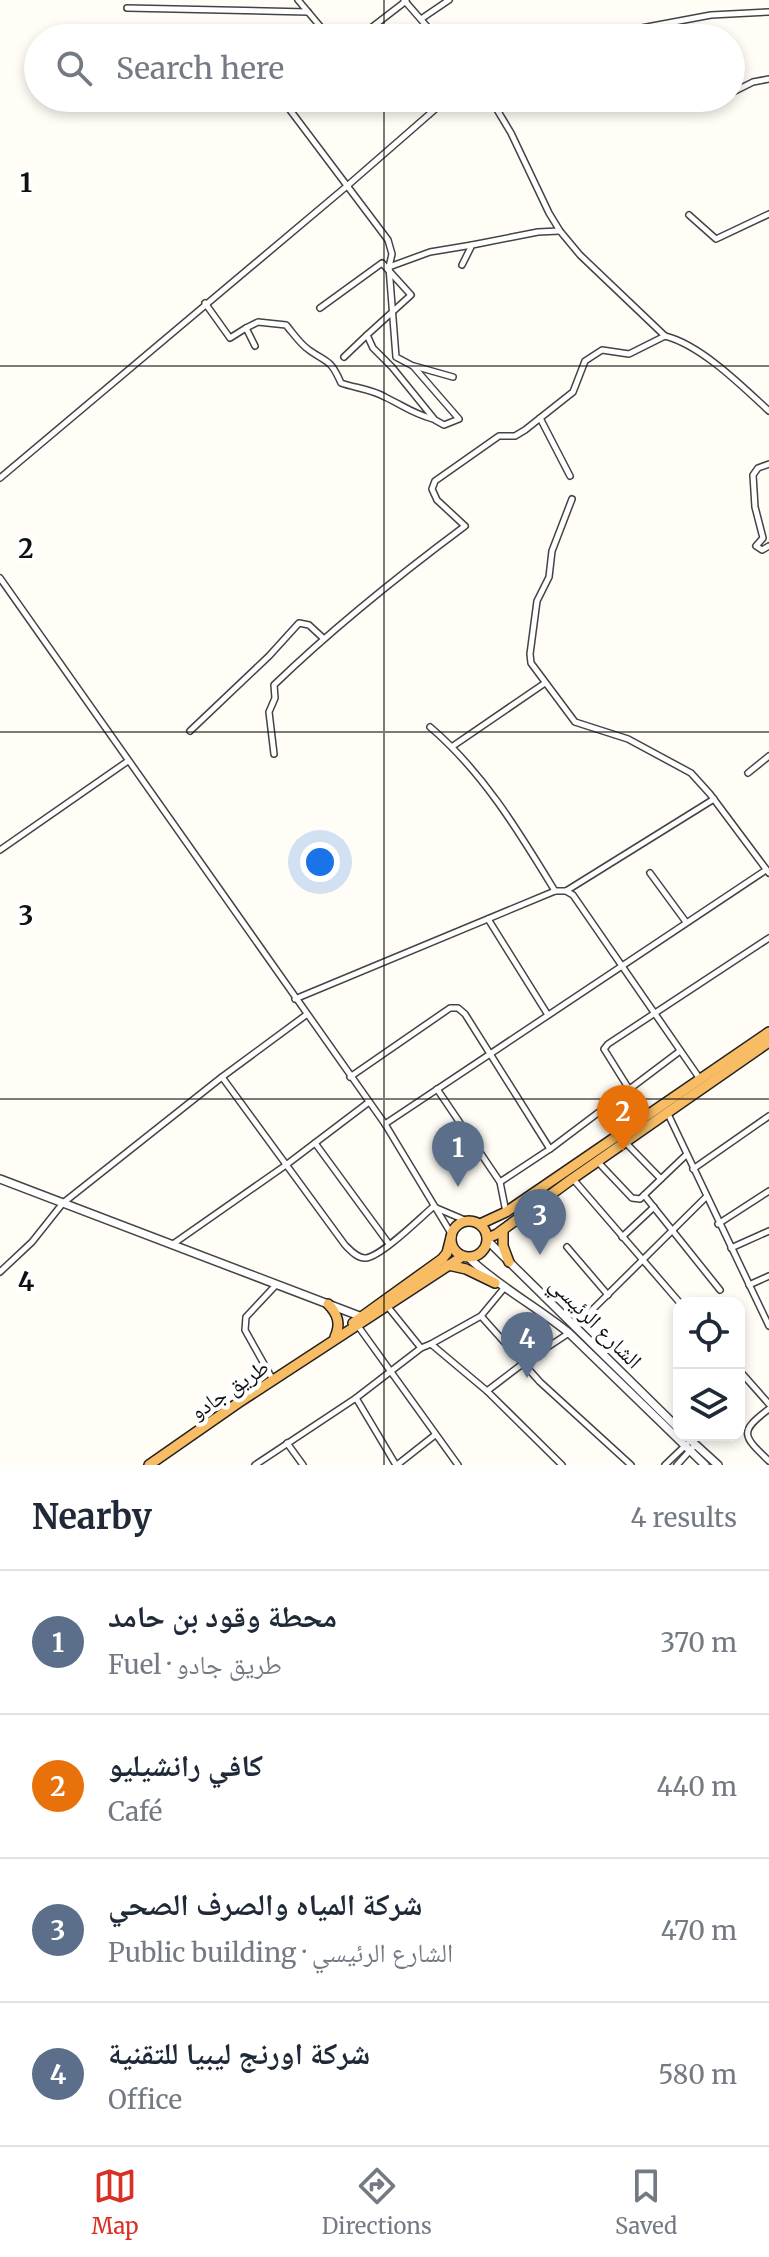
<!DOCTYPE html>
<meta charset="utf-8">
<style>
body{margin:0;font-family:Merriweather,"Noto Naskh Arabic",serif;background:#f6f6f7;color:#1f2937}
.controls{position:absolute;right:24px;bottom:24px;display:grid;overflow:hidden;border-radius:16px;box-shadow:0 4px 12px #0003}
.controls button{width:72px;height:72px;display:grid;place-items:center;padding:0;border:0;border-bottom:2px solid #e0e1e3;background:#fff;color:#1f2937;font:40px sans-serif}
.you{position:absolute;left:320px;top:862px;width:28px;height:28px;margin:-20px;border:6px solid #fff;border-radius:50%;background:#1a73e8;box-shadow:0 0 0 12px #1a73e833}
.badge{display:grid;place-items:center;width:52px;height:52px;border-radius:50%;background:#d93025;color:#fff;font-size:26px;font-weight:700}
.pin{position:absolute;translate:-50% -66px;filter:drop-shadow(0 2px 4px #0008)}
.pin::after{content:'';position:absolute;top:42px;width:28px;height:24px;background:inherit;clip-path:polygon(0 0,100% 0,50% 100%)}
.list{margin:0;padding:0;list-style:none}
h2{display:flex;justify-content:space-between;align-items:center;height:104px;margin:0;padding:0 32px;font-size:34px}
h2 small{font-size:26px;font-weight:400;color:#747a83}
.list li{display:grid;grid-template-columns:52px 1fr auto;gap:24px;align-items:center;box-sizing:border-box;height:144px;padding:0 32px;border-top:2px solid #e0e1e3}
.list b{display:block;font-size:30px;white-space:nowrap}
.list p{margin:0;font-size:26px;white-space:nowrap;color:#747a83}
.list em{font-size:26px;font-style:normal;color:#747a83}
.icon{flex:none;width:44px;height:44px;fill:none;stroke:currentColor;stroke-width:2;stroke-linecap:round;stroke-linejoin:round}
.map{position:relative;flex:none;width:769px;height:1465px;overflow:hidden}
.search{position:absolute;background:#fff;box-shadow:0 4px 12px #0003;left:24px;right:24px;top:24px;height:88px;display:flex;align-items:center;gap:20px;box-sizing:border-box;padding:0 28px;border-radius:44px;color:#747a83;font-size:30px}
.sheet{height:680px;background:#fff}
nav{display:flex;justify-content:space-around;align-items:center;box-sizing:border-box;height:112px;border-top:2px solid #e0e1e3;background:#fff;font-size:22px;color:#747a83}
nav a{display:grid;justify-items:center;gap:4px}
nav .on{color:#d93025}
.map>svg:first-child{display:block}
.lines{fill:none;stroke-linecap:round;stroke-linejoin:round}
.minor-casing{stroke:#444;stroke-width:8}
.tertiary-casing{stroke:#444;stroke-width:10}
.trunk-casing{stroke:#222;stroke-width:12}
.minor{stroke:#fff;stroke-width:5}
.tertiary{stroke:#fff;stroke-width:7}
.trunk{stroke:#f7bc64;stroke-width:9}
.grid{fill:none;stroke:#111;stroke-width:2;stroke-opacity:0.55}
.labels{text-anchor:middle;stroke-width:8;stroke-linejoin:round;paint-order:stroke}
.street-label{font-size:22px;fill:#111;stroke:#fff}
.grid-label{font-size:26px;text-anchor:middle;font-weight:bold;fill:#111;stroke:#fff;stroke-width:8;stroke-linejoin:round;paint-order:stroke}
</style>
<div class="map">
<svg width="769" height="1465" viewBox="0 0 769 1465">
<rect width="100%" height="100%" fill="#fffdf5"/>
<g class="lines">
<!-- minor casing -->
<g class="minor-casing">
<g id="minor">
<polyline points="298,0 330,38"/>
<polyline points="404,0 437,38"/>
<polyline points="127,8 308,12"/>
<polyline points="421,19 449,0"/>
<polyline points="358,38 406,1"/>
<polyline points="588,38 711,15 769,12"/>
<polyline points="733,92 753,82 769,79"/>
<polyline points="281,98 388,240 392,254 389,267"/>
<path d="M490,98L511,133L549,213L560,231L580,255L665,336C701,345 742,386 769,411"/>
<polyline points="689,215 716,239 769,214"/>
<polyline points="462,265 472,245 538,232 559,231"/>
<polyline points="205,303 230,338 246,328 255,346"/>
<polyline points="320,308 382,263 411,295 367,335"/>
<path d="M246,328L258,322L286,325C293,333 300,344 309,350C327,363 330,358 341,383C355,388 371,389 385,397C404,406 411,413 433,419"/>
<polyline points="344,357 367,335 373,348 392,367 435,420 444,425 459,419 413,366 396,357 389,267 430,252 472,245"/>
<polyline points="414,366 453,377"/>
<polyline points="540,418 570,476"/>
<polyline points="769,464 758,468 753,475 755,507 763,538 756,546 762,550 769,546"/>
<polyline points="0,478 347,186 448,98"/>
<polyline points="572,499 552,551 549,577 537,601 530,654 531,663 575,722 628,739 691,773 710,794 769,873"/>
<polyline points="0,578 385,1124 452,1235"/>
<path d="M430,727C483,772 519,832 555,891"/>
<polyline points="190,731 269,656 299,623 309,625 323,638"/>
<polyline points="453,746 545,683"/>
<path d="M274,754L269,712L275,698L274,685C334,627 398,576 465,526L437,500L432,489L435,481L499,436H515L525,430L573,392L585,361L602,350L629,354L665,336"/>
<polyline points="748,773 769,756"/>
<polyline points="0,850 128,761"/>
<polyline points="650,873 686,922"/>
<polyline points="566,891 573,895 700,1079"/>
<polyline points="488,919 548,1015"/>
<polyline points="295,999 555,891 566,891 714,799"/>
<path d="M222,1077L345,1245C350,1250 358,1259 366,1258C382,1256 420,1218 433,1207"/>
<polyline points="350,1077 450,1008 458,1008 465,1014 550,1149"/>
<polyline points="437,1089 500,1182 506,1212"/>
<polyline points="629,1089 604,1049 608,1044 769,938"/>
<polyline points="668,1114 769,1326"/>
<polyline points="385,1124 766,870"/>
<polyline points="625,1142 661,1179"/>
<polyline points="315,1143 389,1244"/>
<polyline points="597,1161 632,1198 640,1199 686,1155"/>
<polyline points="693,1169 769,1116"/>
<polyline points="573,1179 680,1303"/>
<polyline points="500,1182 550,1149 680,1051"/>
<polyline points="644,1195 720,1290"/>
<polyline points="434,1207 467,1221"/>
<polyline points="718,1224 769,1191"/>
<polyline points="622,1237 654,1207"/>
<polyline points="173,1244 286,1165 369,1102"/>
<polyline points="567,1247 608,1295"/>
<polyline points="731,1248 769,1231"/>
<polyline points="0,1272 32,1242 63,1203 222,1077 306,1015"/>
<polyline points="749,1285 769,1276"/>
<polyline points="388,1307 421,1348"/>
<polyline points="481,1316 505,1287"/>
<polyline points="358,1326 458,1465"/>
<polyline points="575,1327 705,1198"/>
<polyline points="431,1344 481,1316 540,1382 631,1465"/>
<polyline points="739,1370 769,1404"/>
<polyline points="273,1380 245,1330 246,1317 276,1285"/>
<polyline points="487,1391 525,1362 569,1333"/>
<polyline points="356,1398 396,1465"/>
<path d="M769,1409C738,1432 743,1436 769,1461"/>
<polyline points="287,1443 303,1465"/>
<polyline points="255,1465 356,1398 421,1348 431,1344 487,1391 562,1465"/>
<polyline points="397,1465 435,1435"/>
<polyline points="665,1465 687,1444"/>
<polyline points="677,1465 695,1445"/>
</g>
</g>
<!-- tertiary casing -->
<g class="tertiary-casing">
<g id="tertiary">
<polyline points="0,1179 362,1317"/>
<polyline points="488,1241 679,1429"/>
<path d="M469,1258C499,1287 536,1306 569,1333L705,1465"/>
<polyline points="685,1435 718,1465"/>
</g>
</g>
<!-- trunk casing -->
<g class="trunk-casing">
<g id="trunk">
<circle cx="469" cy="1239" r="18"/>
<polyline points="480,1224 506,1212 769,1032"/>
<polyline points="503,1230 503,1246 509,1262"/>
<polyline points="488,1238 497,1234 572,1179 769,1042"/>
<polyline points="448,1265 466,1269 495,1283"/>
<path d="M328,1304C338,1314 341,1324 335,1337"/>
<polyline points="353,1323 442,1259 447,1253 451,1237"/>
<polyline points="149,1465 238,1403 463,1256"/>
</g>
</g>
<!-- minor -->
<use href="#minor" class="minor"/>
<!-- tertiary -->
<use href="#tertiary" class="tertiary"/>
<!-- trunk -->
<use href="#trunk" class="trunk"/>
</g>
<!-- grid -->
<path class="grid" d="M384,0V38M384,98V1465M0,366H769M0,732H769M0,1099H769"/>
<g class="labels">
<!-- street labels -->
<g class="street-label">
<text transform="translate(596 1322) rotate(45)" y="8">الشارع الرئيسي</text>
<text transform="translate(229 1389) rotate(-34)" y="8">طريق جادو</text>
</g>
</g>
<g class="grid-label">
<text x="26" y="192">1</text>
<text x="26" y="558">2</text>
<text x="26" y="925">3</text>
<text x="26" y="1291">4</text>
</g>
</svg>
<div class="controls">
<button><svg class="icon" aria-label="locate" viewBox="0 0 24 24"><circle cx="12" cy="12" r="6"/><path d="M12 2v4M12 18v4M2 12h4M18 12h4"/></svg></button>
<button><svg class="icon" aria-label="layers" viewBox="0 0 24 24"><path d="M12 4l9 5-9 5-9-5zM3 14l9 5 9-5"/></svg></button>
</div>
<div class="you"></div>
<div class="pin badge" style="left:458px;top:1187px;background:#5c6f8a">1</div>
<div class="pin badge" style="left:623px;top:1151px;background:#e8710a">2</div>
<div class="pin badge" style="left:540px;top:1255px;background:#5c6f8a">3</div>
<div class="pin badge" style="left:527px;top:1378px;background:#5c6f8a">4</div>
<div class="search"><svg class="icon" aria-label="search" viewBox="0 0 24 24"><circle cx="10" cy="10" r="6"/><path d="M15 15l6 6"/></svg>Search here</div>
</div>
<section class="sheet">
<h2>Nearby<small>4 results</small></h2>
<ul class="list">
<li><span class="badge" style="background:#5c6f8a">1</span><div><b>محطة وقود بن حامد</b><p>Fuel · طريق جادو</p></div><em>370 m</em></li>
<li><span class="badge" style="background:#e8710a">2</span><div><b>كافي رانشيليو</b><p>Café</p></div><em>440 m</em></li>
<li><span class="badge" style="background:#5c6f8a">3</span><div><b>شركة المياه والصرف الصحي</b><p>Public building · الشارع الرئيسي</p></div><em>470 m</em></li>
<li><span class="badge" style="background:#5c6f8a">4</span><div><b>شركة اورنج ليبيا للتقنية</b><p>Office</p></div><em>580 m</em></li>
</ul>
</section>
<nav>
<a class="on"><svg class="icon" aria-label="map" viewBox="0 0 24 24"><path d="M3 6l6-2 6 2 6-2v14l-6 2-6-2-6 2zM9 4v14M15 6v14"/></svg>Map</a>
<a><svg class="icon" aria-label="directions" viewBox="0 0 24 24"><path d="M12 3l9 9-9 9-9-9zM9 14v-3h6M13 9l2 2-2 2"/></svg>Directions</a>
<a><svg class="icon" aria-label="saved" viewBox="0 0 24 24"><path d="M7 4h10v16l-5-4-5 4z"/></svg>Saved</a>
</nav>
